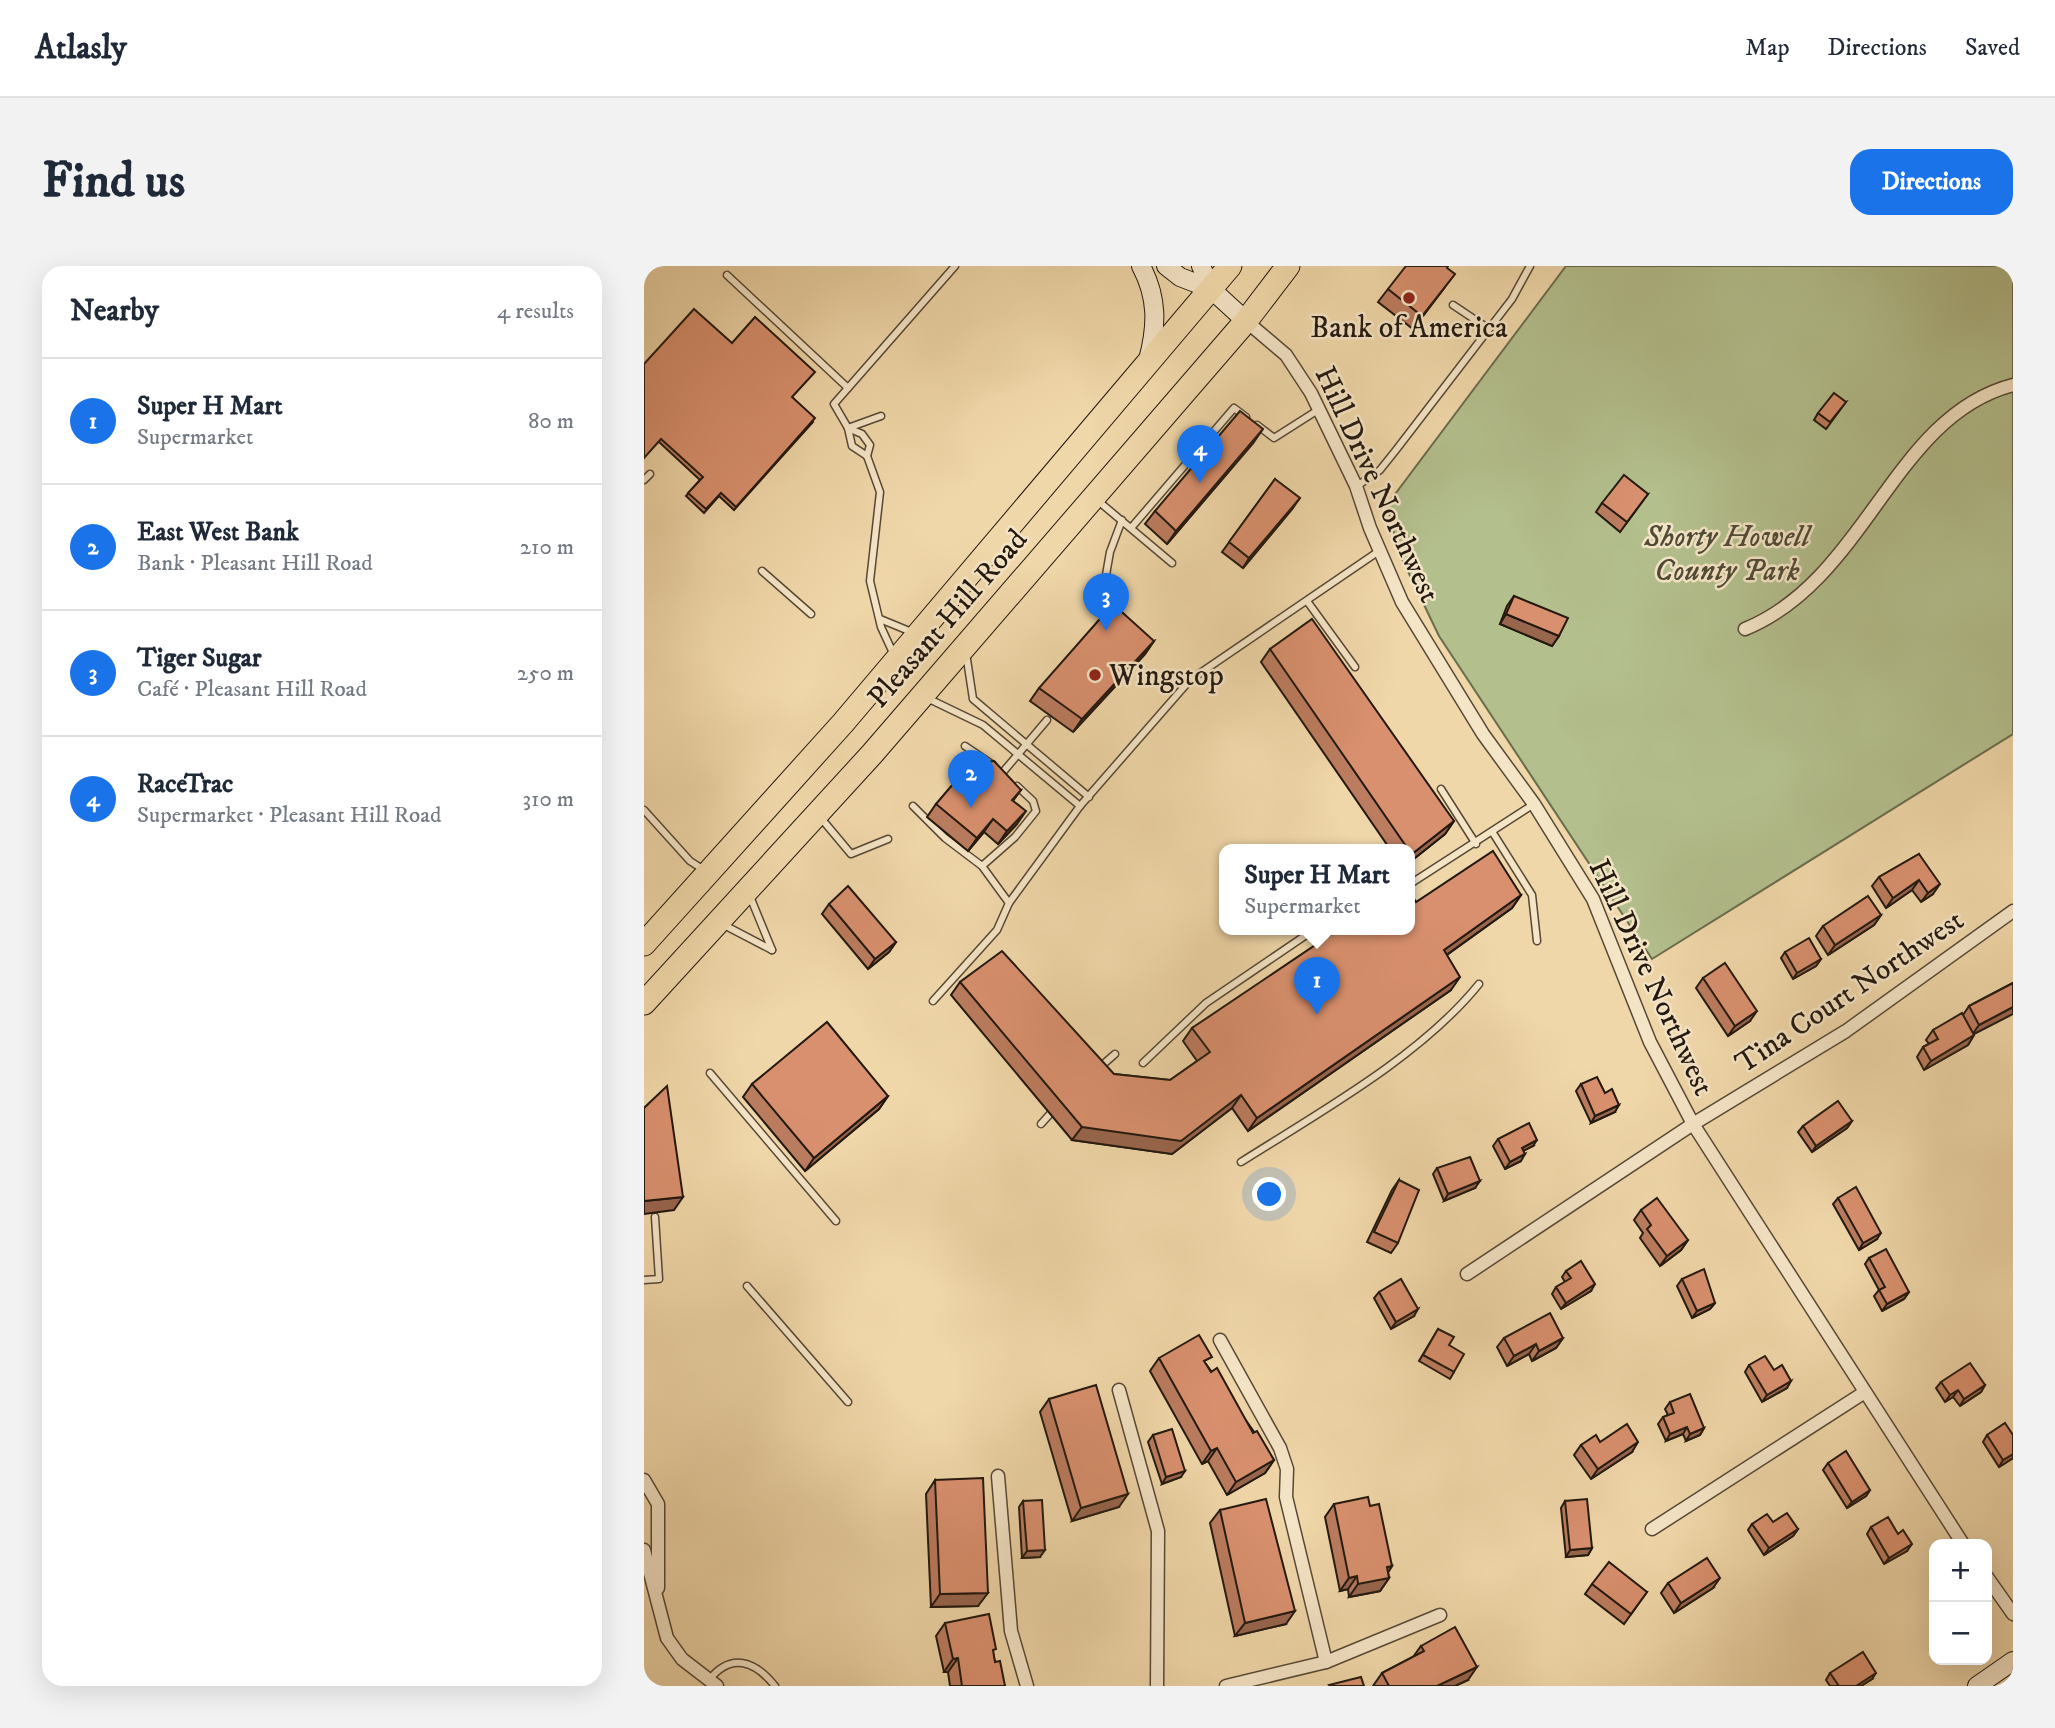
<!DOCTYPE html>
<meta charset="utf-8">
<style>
body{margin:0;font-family:"IM FELL DW Pica",serif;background:#f2f2f3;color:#1f2937}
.controls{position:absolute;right:21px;bottom:21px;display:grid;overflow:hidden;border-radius:14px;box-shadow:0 7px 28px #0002}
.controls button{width:63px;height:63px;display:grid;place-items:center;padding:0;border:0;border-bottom:2px solid #e0e1e3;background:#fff;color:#1f2937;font:35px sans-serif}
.you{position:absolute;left:626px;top:929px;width:24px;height:24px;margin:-18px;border:5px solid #fff;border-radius:50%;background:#1a73e8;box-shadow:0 0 0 10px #1a73e833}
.badge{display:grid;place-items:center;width:46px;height:46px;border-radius:50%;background:#1a73e8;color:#fff;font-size:23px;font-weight:700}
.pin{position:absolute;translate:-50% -58px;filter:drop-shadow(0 2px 4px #0008)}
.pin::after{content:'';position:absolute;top:37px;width:24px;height:21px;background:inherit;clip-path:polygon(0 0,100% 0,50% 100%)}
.popup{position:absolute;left:575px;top:578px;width:196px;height:91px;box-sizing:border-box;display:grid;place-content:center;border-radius:14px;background:#fff;filter:drop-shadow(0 2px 5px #0005);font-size:23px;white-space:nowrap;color:#747a83}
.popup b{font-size:26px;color:#1f2937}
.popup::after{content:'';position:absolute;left:50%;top:100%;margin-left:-14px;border:14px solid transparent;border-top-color:#fff}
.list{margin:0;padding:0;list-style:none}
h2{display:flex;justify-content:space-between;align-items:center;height:91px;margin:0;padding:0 28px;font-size:30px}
h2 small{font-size:23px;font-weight:400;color:#747a83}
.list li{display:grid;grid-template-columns:46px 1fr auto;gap:21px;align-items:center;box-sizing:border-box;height:126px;padding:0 28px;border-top:2px solid #e0e1e3}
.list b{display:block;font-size:26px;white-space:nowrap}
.list p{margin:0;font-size:23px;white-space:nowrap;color:#747a83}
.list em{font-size:23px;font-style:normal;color:#747a83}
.map{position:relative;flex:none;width:1369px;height:1420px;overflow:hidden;border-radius:21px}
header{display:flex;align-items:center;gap:42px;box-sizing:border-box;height:98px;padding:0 35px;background:#fff;border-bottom:2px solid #e0e1e3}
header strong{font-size:33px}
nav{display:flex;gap:38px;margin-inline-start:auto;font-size:24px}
.intro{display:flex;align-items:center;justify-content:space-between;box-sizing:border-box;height:168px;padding:0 42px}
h1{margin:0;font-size:49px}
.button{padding:18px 32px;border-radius:21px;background:#1a73e8;color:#fff;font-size:24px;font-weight:700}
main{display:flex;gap:42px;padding:0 42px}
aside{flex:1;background:#fff;border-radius:21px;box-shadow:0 7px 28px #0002}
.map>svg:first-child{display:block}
.green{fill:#b3bf8d;stroke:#6a6c4e;stroke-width:2}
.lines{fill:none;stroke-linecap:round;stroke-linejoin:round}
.lane-casing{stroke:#564836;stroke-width:9}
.street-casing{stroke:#564836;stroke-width:15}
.secondary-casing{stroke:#22180f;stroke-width:20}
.highway-casing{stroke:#22180f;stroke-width:25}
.lane{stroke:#f5e5c7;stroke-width:6}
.street{stroke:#f5e5c7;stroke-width:12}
.secondary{stroke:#f5e5c7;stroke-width:18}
.highway{stroke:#f0d7a9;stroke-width:23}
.wall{fill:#bb7c5f;stroke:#22180f;stroke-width:2}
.shaded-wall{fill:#98654d;stroke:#22180f;stroke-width:2}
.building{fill:#d9906e;stroke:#22180f;stroke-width:2}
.poi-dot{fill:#8f2418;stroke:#f5e5c7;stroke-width:2.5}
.labels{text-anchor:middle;stroke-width:5;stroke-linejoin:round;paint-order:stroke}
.poi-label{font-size:30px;fill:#22180f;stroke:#f5e5c7}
.street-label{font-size:30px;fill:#22180f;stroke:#f5e5c7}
.park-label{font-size:30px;font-style:italic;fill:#4e4a35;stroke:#f5e5c7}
</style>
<header>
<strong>Atlasly</strong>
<nav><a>Map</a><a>Directions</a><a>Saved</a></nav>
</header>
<div class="intro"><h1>Find us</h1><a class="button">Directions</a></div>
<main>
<aside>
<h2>Nearby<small>4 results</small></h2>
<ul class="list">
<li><span class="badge">1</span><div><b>Super H Mart</b><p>Supermarket</p></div><em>80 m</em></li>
<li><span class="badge">2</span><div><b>East West Bank</b><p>Bank · Pleasant Hill Road</p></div><em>210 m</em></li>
<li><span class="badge">3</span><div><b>Tiger Sugar</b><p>Café · Pleasant Hill Road</p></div><em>250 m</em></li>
<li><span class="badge">4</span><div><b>RaceTrac</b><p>Supermarket · Pleasant Hill Road</p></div><em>310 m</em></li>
</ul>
</aside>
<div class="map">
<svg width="1369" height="1420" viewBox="0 0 1369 1420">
<rect width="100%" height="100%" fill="#f0d7a9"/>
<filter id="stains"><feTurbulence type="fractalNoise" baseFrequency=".00286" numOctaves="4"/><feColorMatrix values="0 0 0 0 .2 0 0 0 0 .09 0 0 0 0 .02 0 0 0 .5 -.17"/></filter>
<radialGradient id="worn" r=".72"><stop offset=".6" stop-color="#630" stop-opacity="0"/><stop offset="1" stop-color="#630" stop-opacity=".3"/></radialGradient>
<!-- green -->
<polygon class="green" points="922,0 1369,0 1369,468 1008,693 795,370 755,287 743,239"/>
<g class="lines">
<!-- lane casing -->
<g class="lane-casing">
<g id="lane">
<polyline points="83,9 204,122"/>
<polyline points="809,39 845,63"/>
<polyline points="613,159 630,172 674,144"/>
<polyline points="204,162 218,168 226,179 223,190 236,226 226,315 237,361 250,389"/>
<polyline points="204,162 237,150"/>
<polyline points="223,190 208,180 204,162 190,138 311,0"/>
<polyline points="0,214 6,208"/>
<polyline points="713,220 736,204 752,184 868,33 886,0"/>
<polyline points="453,234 528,297"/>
<polyline points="487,262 590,142 602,151"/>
<polyline points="118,305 167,348"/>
<polyline points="459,326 466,286 478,254"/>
<polyline points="663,335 711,401"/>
<polyline points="236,353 270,367"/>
<polyline points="322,387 329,433 445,531"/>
<polyline points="283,432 339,459 436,540"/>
<polyline points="321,480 349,499"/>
<polyline points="359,506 403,454"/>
<polyline points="797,523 832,578"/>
<polyline points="269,540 301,572 338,600 365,637"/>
<polyline points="0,544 46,595 60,604"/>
<polyline points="176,551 207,588 244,573"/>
<polyline points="849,567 888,629 893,675"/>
<polyline points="338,600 371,571 392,545 389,535 373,520"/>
<polyline points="766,618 890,538"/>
<polyline points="105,628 128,684"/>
<polyline points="80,659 128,684"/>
<polyline points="289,735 353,664 365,637 436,540 546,414 735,285"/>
<polyline points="499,797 562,737 671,663"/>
<polyline points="455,802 471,788"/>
<polyline points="66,807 192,955"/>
<polyline points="397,858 406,848"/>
<path d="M597,896C676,846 777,790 835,718"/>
<polyline points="0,1014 15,1013 11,951"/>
<polyline points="103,1020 204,1136"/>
<path d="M65,1414C87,1386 111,1395 131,1420"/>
</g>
</g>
<!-- street casing -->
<g class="street-casing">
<g id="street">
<polyline points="602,55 642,89 667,127 712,220 726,262 758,336 839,468 890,538 949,633 1006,776 1049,858 1319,1278"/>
<path d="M1101,363C1223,313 1249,150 1369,119"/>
<polyline points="823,1008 1049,858 1202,765 1369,645"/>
<polyline points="576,1074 636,1182 643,1203 642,1231 682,1396"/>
<polyline points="475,1124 514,1265 513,1420"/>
<polyline points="354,1210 367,1365 383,1420"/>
<polyline points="0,1214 14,1238 14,1322"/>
<polyline points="1008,1263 1221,1126"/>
<polyline points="0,1284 23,1372 38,1393 73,1420"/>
<polyline points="1343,1311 1369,1348"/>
<polyline points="582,1420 682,1396 796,1349"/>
</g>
</g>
<!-- secondary casing -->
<g class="secondary-casing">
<g id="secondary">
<path d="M497,0C514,32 513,60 504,94"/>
<polyline points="522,0 536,11 567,23 602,55"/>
<polyline points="557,0 567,23"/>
<polyline points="1333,1420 1369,1395"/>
</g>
</g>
<!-- highway casing -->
<g class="highway-casing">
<g id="highway">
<polyline points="0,678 199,457 586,0"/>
<polyline points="0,737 228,488 602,55 644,0"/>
</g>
</g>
<!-- lane -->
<use href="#lane" class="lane"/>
<!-- street -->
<use href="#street" class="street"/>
<!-- secondary -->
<use href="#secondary" class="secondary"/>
<!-- highway -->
<use href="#highway" class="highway"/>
</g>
<!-- wall -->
<g class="wall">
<polygon points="803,2 801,21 769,63 734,36 744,23"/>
<polygon points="0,98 149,132 169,156 90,244 75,230 60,247 42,230 56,214 15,176"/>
<polygon points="1202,136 1182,163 1170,154 1174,147"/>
<polygon points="610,176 523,278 501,258 511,245"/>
<polygon points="631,213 649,242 599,302 578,286"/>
<polygon points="1004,228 976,266 952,246 958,237"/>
<polygon points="870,330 915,370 908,380 856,358 863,340"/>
<polygon points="510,375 501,388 429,466 386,435 395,422"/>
<polygon points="626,383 810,555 801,568 766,596 766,583 746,583 617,396"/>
<polygon points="377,524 369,535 373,558 354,578 340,566 324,585 283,551 292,538"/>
<polygon points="1275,588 1289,628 1277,636 1268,624 1242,642 1228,620 1235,611"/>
<polygon points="877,629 868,642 803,689 807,724 604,865 588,842 528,888 428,874 307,729 316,716 470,808 526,814 553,795 539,775 548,762 772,636"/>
<polygon points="185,638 252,676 245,686 224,703 178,648"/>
<polygon points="1237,649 1230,659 1184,689 1172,670 1179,660"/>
<polygon points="1141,686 1177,693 1172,700 1149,713 1137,692"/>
<polygon points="1059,712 1106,755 1084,770 1052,722"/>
<polygon points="1369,717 1330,768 1330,769 1324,779 1280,804 1273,791 1279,781 1285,778 1282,774 1289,764 1319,749 1325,740"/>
<polygon points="108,818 244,830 235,843 161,905 99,831"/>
<polygon points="937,818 971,846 947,857 932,825"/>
<polygon points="1208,855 1203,862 1168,886 1154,866 1159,860"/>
<polygon points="854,873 889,880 879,885 877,895 861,903 849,880"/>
<polygon points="793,902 831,922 800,935 789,908"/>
<polygon points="755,914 754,977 747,987 723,976 748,924"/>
<polygon points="1194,932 1233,973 1215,984 1189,938"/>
<polygon points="997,944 1044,974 1037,984 1016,1000 996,972 999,967 990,954"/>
<polygon points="1225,992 1265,1026 1260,1033 1238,1045 1230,1030 1235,1024 1221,998"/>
<polygon points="922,1005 947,1025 917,1043 908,1028 912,1021 921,1016 918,1011"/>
<polygon points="1038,1013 1071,1037 1066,1043 1048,1052 1033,1020"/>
<polygon points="735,1026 770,1050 747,1063 730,1032"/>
<polygon points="794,1063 805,1079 810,1106 806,1113 775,1095"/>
<polygon points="860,1072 919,1072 912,1082 888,1095 885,1088 863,1100 853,1081"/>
<polygon points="515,1092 562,1098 630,1194 621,1207 583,1229 564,1195 558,1198 506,1105"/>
<polygon points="1105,1099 1130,1104 1143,1122 1118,1136 1101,1106"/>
<polygon points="1297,1116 1341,1119 1337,1126 1316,1140 1309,1131 1301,1136 1292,1122"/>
<polygon points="405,1133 475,1241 428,1255 396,1146"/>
<polygon points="1026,1136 1060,1162 1056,1169 1042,1175 1039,1168 1022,1175 1014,1158 1019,1151 1024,1149 1021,1143"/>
<polygon points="509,1169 537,1211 518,1218 504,1176"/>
<polygon points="1343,1169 1369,1192 1355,1201 1339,1176"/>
<polygon points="956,1176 988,1186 947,1213 930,1189 937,1179"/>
<polygon points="1184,1197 1226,1224 1222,1230 1203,1242 1179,1204"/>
<polygon points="291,1214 334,1340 287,1341 282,1228"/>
<polygon points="379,1235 396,1291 378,1292 375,1241"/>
<polygon points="921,1235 948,1282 944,1289 922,1291 917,1242"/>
<polygon points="690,1238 726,1240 748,1300 744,1306 745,1312 736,1325 705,1331 704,1323 696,1325 681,1251"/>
<polygon points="576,1244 642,1358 591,1370 566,1257"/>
<polygon points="1129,1256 1154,1263 1149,1270 1120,1289 1104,1264 1108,1258"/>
<polygon points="1227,1261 1263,1285 1240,1298 1223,1268"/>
<polygon points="1024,1317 1069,1322 1030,1347 1017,1327"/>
<polygon points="948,1318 1003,1326 980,1358 941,1328"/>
<polygon points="301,1357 349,1387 351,1396 361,1420 306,1420 304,1406 300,1406 292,1370"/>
<polygon points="777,1380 824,1414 811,1420 729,1420 738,1407 769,1391"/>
<polygon points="1186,1407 1228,1413 1217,1420 1186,1420 1182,1414"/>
</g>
<!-- shaded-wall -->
<g class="shaded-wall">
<polygon points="811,8 801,21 769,63 778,50"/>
<polygon points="619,163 610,176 523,278 532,265"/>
<polygon points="656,232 649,242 599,302 605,292"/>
<polygon points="862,348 915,370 908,380 856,358"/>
<polygon points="510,375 501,388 429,466 438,453"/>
<polygon points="382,545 373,558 354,578 363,565"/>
<polygon points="349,553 340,566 324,585 333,572"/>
<polygon points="810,555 801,568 766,596 766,591 768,588"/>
<polygon points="1275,614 1268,624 1242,642 1249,632"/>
<polygon points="1296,618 1289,628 1277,636 1284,627"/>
<polygon points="877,629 868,642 791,697 800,684"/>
<polygon points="1237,649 1230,659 1184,689 1191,679"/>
<polygon points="252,676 245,686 224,703 231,693"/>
<polygon points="1177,693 1172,700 1149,713 1153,707"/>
<polygon points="816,711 807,724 604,865 613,852"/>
<polygon points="1369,741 1369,748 1328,769 1335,759"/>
<polygon points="1113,745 1106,755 1084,770 1091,760"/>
<polygon points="1330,769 1324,779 1280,804 1287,795"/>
<polygon points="597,829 588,842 528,888 428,874 438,861"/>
<polygon points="244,830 235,843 161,905 170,892"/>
<polygon points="975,839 971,846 947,857 951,850"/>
<polygon points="1208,855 1203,862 1168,886 1172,880"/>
<polygon points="893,874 889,880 873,888 878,882"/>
<polygon points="881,888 877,895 861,903 866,896"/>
<polygon points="836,915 831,922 800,935 804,928"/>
<polygon points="39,931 30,944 0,948 0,935"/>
<polygon points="1237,967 1233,973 1215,984 1219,977"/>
<polygon points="1044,974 1037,984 1016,1000 1023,990"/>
<polygon points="951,1018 947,1025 917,1043 922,1037"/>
<polygon points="1265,1026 1260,1033 1238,1045 1243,1038"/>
<polygon points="1071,1037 1066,1043 1048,1052 1053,1045"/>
<polygon points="774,1043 770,1050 747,1063 752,1056"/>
<polygon points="919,1072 912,1082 888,1095 895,1085"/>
<polygon points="892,1078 885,1088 863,1100 870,1090"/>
<polygon points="1147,1115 1143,1122 1118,1136 1123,1129"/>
<polygon points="1341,1119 1337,1126 1316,1140 1320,1133"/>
<polygon points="1314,1124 1309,1131 1301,1136 1306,1129"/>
<polygon points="1043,1161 1039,1168 1022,1175 1026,1168"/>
<polygon points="1060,1162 1056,1169 1042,1175 1046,1168"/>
<polygon points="994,1176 988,1186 947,1213 954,1203"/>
<polygon points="573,1182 564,1195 558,1198 567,1185"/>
<polygon points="1369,1188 1369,1192 1355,1201 1359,1194"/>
<polygon points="630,1194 621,1207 583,1229 592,1216"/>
<polygon points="541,1205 537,1211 518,1218 522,1211"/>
<polygon points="1226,1224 1222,1230 1203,1242 1208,1236"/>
<polygon points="484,1228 475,1241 428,1255 437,1242"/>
<polygon points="1154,1263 1149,1270 1120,1289 1125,1282"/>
<polygon points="1268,1278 1263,1285 1240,1298 1245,1292"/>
<polygon points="948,1282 944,1289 922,1291 926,1284"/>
<polygon points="401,1284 396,1291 378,1292 383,1285"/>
<polygon points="748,1300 740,1313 745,1312 736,1325 705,1331 714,1318 743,1301"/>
<polygon points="713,1310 704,1323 696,1325 705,1312"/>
<polygon points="1076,1312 1069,1322 1030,1347 1037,1337"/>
<polygon points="344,1327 334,1340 287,1341 296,1328"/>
<polygon points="651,1345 642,1358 591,1370 601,1357"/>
<polygon points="314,1392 304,1406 300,1406 309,1393"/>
<polygon points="833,1401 824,1414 811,1420 793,1420"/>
<polygon points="1232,1407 1228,1413 1217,1420 1212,1420"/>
</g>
<!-- building -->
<g class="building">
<polygon points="762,0 804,0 803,2 811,8 778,50 744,23"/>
<polygon points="50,43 88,77 111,51 171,106 148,131 171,152 92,241 77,227 62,243 44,227 59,211 17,173 0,192 0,98"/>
<polygon points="1190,127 1202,136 1186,156 1174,147"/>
<polygon points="596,145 619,163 532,265 511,245"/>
<polygon points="980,209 1004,228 983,256 958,237"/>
<polygon points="631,213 656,232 605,292 585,276"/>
<polygon points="870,330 924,352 915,370 862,348"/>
<polygon points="469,338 510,375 438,453 395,422"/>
<polygon points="668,353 810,555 768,588 766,586 766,583 764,583 626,383"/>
<polygon points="350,495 377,524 368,534 382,545 363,565 349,553 333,572 292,538 327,497"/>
<polygon points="849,585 877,629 800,684 816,711 613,852 597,829 537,875 438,861 316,716 358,685 470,808 526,814 566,786 548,762 695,663 766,663 766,626 772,636"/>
<polygon points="1275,588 1296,618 1284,627 1275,614 1249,632 1235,611"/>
<polygon points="204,620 252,676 231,693 185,638"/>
<polygon points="1224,630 1237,649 1191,679 1179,660"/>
<polygon points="1165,672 1177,693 1153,707 1141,686"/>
<polygon points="1081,697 1113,745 1091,760 1059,712"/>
<polygon points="1369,717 1369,741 1335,759 1325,740"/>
<polygon points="1318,747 1330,769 1287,795 1279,781 1294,773 1289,764"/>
<polygon points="183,756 244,830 170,892 108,818"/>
<polygon points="953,811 961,827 968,823 975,839 951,850 937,818"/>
<polygon points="23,820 39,931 0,935 0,842"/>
<polygon points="1194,835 1208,855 1172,880 1159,860"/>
<polygon points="885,857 893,874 878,882 881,888 866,896 854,873"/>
<polygon points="826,891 836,915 804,928 793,902"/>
<polygon points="755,914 775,924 754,977 730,966"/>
<polygon points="1212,921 1237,967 1219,977 1194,932"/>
<polygon points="1013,932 1044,974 1023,990 1003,963 1007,959 997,944"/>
<polygon points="1242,983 1265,1026 1243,1038 1235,1024 1241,1021 1225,992"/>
<polygon points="937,995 951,1018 922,1037 912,1021 927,1012 922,1005"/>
<polygon points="1060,1003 1071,1037 1053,1045 1038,1013"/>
<polygon points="757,1013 774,1043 752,1056 735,1026"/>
<polygon points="906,1047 919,1072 895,1085 892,1078 870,1090 860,1072"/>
<polygon points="794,1063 810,1071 805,1079 820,1088 810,1106 779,1089"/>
<polygon points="555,1069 568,1091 560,1095 567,1106 573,1102 609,1167 613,1165 630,1194 592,1216 573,1182 567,1185 515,1092"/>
<polygon points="1121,1090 1130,1104 1138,1099 1147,1115 1123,1129 1105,1099"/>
<polygon points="1326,1097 1341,1119 1320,1133 1314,1124 1306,1129 1297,1116"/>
<polygon points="452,1119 484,1228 437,1242 405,1133"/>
<polygon points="1046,1128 1060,1162 1046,1168 1043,1161 1026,1168 1019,1151 1030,1147 1026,1136"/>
<polygon points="1361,1157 1369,1169 1369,1188 1359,1194 1343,1169"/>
<polygon points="983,1158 994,1176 954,1203 937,1179 952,1169 956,1176"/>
<polygon points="528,1163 541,1205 522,1211 509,1169"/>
<polygon points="1202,1185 1226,1224 1208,1236 1184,1197"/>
<polygon points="339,1212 344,1327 296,1328 291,1214"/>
<polygon points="724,1231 726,1240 735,1238 748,1300 743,1301 745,1312 714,1318 713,1310 705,1312 690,1238"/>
<polygon points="622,1233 651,1345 601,1357 576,1244"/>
<polygon points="943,1233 948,1282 926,1284 921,1235"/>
<polygon points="398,1234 401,1284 383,1285 379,1235"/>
<polygon points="1143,1247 1154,1263 1125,1282 1108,1258 1123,1248 1129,1256"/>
<polygon points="1244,1251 1254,1268 1259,1264 1268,1278 1245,1292 1227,1261"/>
<polygon points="1063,1292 1076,1312 1037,1337 1024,1317"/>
<polygon points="965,1296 1003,1326 987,1348 948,1318"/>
<polygon points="345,1348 352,1383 349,1384 351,1396 356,1395 361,1420 318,1420 314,1392 309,1393 301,1357"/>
<polygon points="811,1361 833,1401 793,1420 745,1420 738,1407 780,1385 777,1380"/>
<polygon points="1219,1386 1232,1407 1212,1420 1195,1420 1186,1407"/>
<polygon points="717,1411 720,1420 686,1420 685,1419"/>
</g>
<!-- markers -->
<g class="poi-dot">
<circle cx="765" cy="32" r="7"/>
<circle cx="451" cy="409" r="7"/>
</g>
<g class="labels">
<!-- poi labels -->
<g class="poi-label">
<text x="765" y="71">Bank of America</text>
<text x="465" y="419" text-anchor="start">Wingstop</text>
</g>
<!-- street labels -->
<g class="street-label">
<text transform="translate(734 218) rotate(65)" y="10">Hill Drive Northwest</text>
<text transform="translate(303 352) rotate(-49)" y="10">Pleasant Hill Road</text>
<text transform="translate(1008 711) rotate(65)" y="10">Hill Drive Northwest</text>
<text transform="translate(1205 725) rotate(-34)" y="10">Tina Court Northwest</text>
</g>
<!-- park labels -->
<g class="park-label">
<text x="1083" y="280">Shorty Howell<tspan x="1083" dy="34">County Park</tspan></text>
</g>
</g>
<rect width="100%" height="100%" filter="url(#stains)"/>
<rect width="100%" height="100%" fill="url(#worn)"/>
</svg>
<div class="controls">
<button>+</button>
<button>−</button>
</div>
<div class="you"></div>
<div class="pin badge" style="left:673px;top:749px">1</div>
<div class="popup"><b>Super H Mart</b>Supermarket</div>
<div class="pin badge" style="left:327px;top:542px">2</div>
<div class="pin badge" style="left:462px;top:365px">3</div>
<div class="pin badge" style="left:556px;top:217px">4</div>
</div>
</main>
